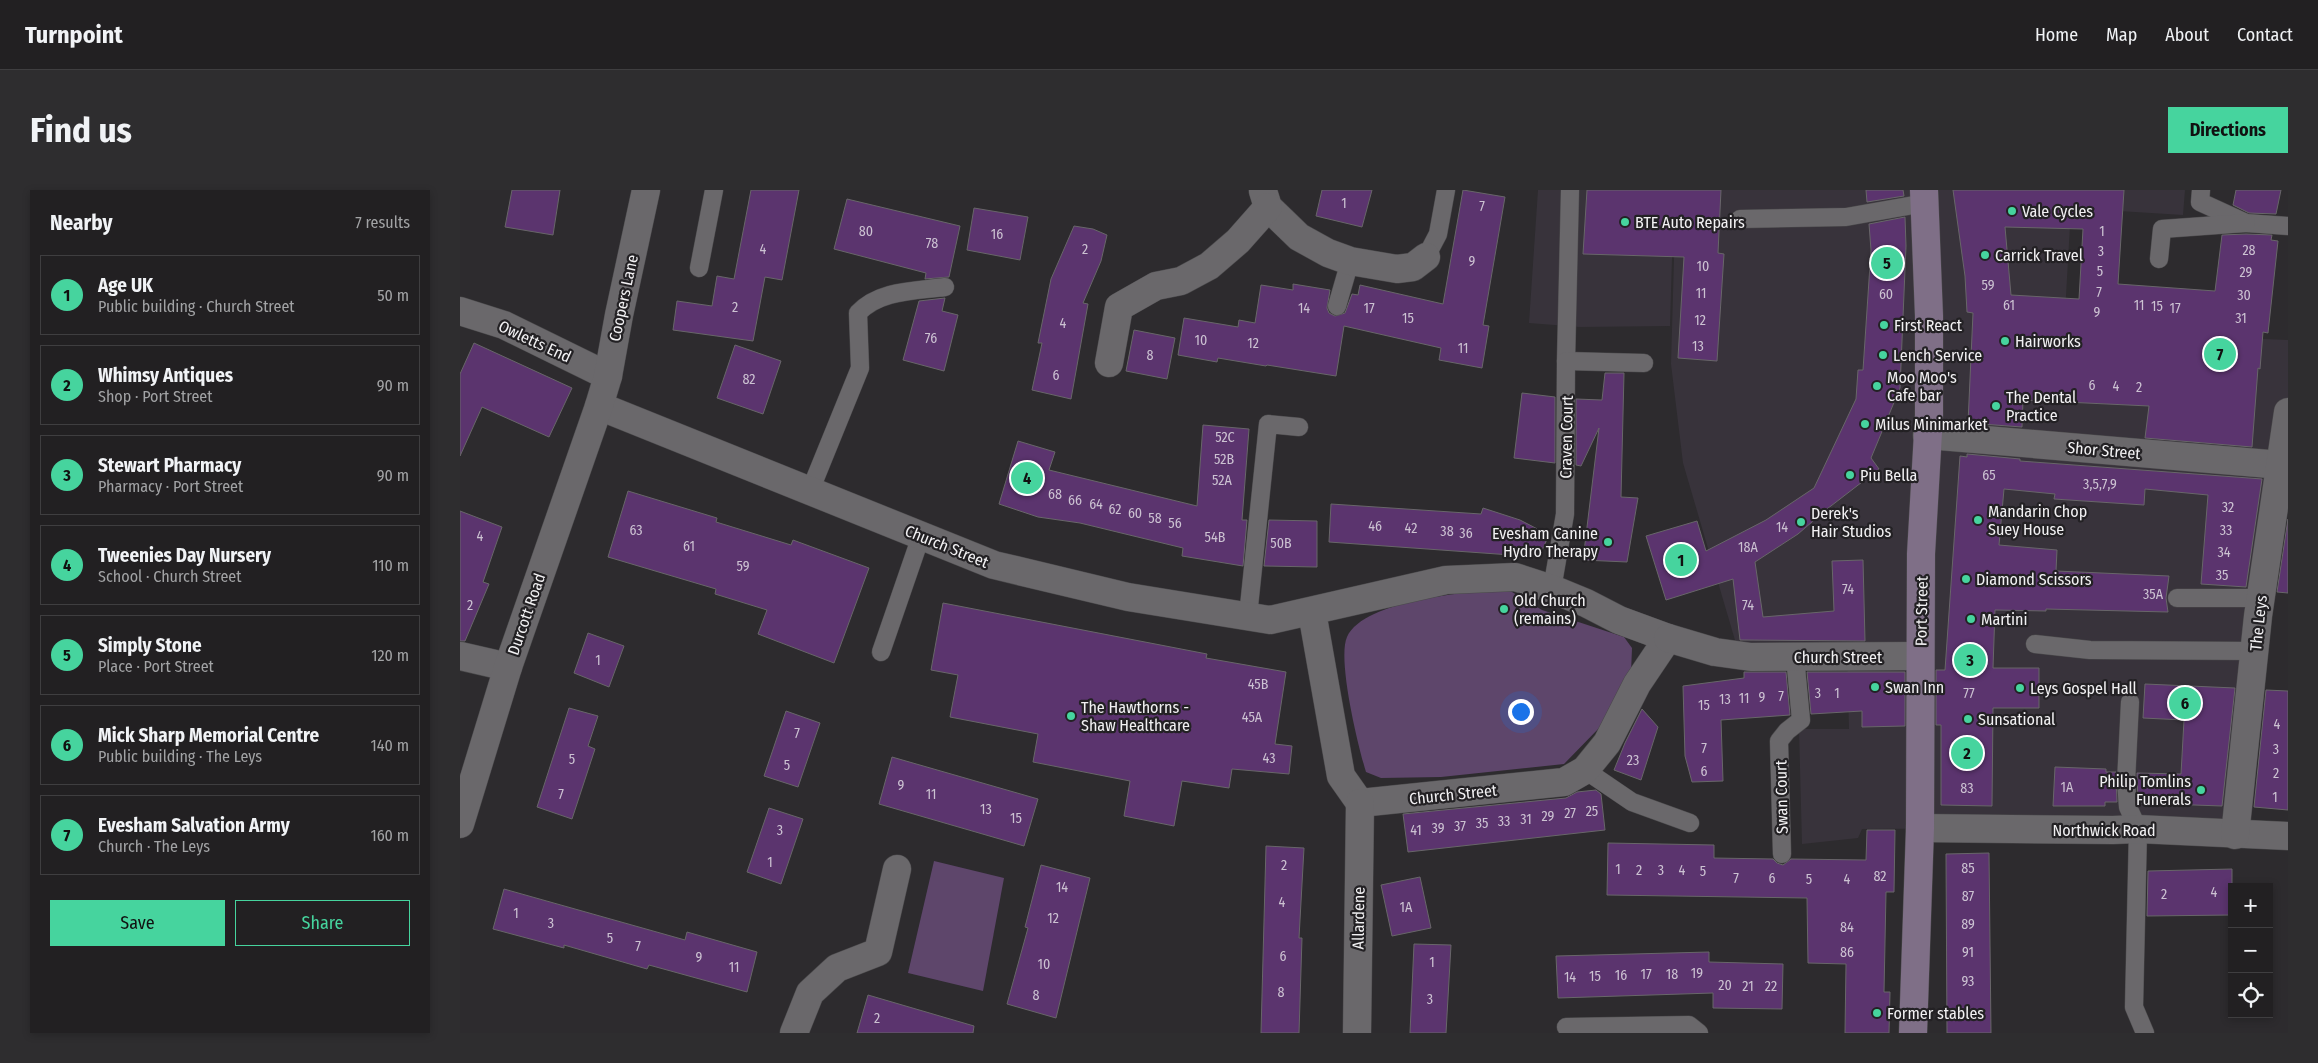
<!DOCTYPE html>
<meta charset="utf-8">
<style>
body{margin:0;font-family:"Fira Sans Condensed",sans-serif;background:#2e2d2f;color:#f1f3f6}
.controls{position:absolute;right:15px;bottom:15px;display:grid;overflow:hidden;border-radius:0px;box-shadow:0 2px 8px #0003}
.controls button{width:45px;height:45px;display:grid;place-items:center;padding:0;border:0;border-bottom:1px solid #3f3e40;background:#222022;color:#f1f3f6;font:25px sans-serif}
.you{position:absolute;left:1060px;top:521px;width:18px;height:18px;margin:-12px;border:4px solid #fff;border-radius:50%;background:#1a73e8;box-shadow:0 0 0 8px #1a73e833}
.badge{display:grid;place-items:center;width:32px;height:32px;border-radius:50%;background:#46d49e;color:#111;font-size:16px;font-weight:700}
.pin{position:absolute;translate:-50% -50%;border:2px solid #fff;box-shadow:0 1px 5px #0006}
.list{margin:0;padding:0;list-style:none}
h2{display:flex;justify-content:space-between;align-items:center;height:65px;margin:0;padding:0 20px;font-size:21px}
h2 small{font-size:16px;font-weight:400;color:#a2a3a5}
.list li{display:grid;grid-template-columns:32px 1fr auto;gap:15px;align-items:center;box-sizing:border-box;height:80px;margin:0 10px 10px;padding:0 10px;border:1px solid #3f3e40;border-radius:0px}
.list b{display:block;font-size:19px;white-space:nowrap}
.list p{margin:0;font-size:16px;white-space:nowrap;color:#a2a3a5}
.list em{font-size:16px;font-style:normal;color:#a2a3a5}
.actions{display:flex;gap:10px;padding:15px 20px}
.actions a{flex:1;padding:11px 0;border:1px solid #46d49e;border-radius:0px;text-align:center;font-size:18px;color:#46d49e}
.actions .main{background:#46d49e;color:#111}
.icon{flex:none;width:28px;height:28px;fill:none;stroke:currentColor;stroke-width:2;stroke-linecap:round;stroke-linejoin:round}
.map{position:relative;flex:none;width:1828px;height:843px;overflow:hidden;border-radius:0px}
header{display:flex;align-items:center;gap:30px;box-sizing:border-box;height:70px;padding:0 25px;background:#222022;border-bottom:1px solid #3f3e40}
header strong{font-size:24px}
nav{display:flex;gap:28px;margin-inline-start:auto;font-size:18px}
.intro{display:flex;align-items:center;justify-content:space-between;box-sizing:border-box;height:120px;padding:0 30px}
h1{margin:0;font-size:35px}
.button{padding:12px 22px;border-radius:0px;background:#46d49e;color:#111;font-size:18px;font-weight:700}
main{display:flex;gap:30px;padding:0 30px}
aside{flex:1;background:#222022;border-radius:0px;box-shadow:0 2px 8px #0003}
.map>svg:first-child{display:block}
.built{fill:#38333b}
.green{fill:#5e466b}
.building{fill:#5b346e;stroke:#686669;fill-rule:evenodd}
.lines{fill:none;stroke-linecap:round;stroke-linejoin:round}
.service-casing{stroke:#4a494b;stroke-width:19}
.minor-casing{stroke:#4a494b;stroke-width:29}
.secondary-casing{stroke:#4a494b;stroke-width:29}
.service{stroke:#6a686b;stroke-width:18}
.minor{stroke:#6a686b;stroke-width:28}
.secondary{stroke:#7f6f87;stroke-width:28}
.poi-dot{fill:#46d49e;stroke:#232124;stroke-width:2}
.labels{text-anchor:middle;stroke-width:4.5;stroke-linejoin:round;paint-order:stroke}
.number-label{font-size:14px;fill:#ccc2d2}
.poi-label{font-size:16px;fill:#f2f1f3;stroke:#232124;text-anchor:start}
.street-label{font-size:16px;fill:#f2f1f3;stroke:#232124}
</style>
<header>
<strong>Turnpoint</strong>
<nav><a>Home</a><a>Map</a><a>About</a><a>Contact</a></nav>
</header>
<div class="intro"><h1>Find us</h1><a class="button">Directions</a></div>
<main>
<aside>
<h2>Nearby<small>7 results</small></h2>
<ul class="list">
<li><span class="badge">1</span><div><b>Age UK</b><p>Public building · Church Street</p></div><em>50 m</em></li>
<li><span class="badge">2</span><div><b>Whimsy Antiques</b><p>Shop · Port Street</p></div><em>90 m</em></li>
<li><span class="badge">3</span><div><b>Stewart Pharmacy</b><p>Pharmacy · Port Street</p></div><em>90 m</em></li>
<li><span class="badge">4</span><div><b>Tweenies Day Nursery</b><p>School · Church Street</p></div><em>110 m</em></li>
<li><span class="badge">5</span><div><b>Simply Stone</b><p>Place · Port Street</p></div><em>120 m</em></li>
<li><span class="badge">6</span><div><b>Mick Sharp Memorial Centre</b><p>Public building · The Leys</p></div><em>140 m</em></li>
<li><span class="badge">7</span><div><b>Evesham Salvation Army</b><p>Church · The Leys</p></div><em>160 m</em></li>
</ul>
<div class="actions"><a class="main">Save</a><a>Share</a></div>
</aside>
<div class="map">
<svg width="1828" height="843" viewBox="0 0 1828 843">
<rect width="100%" height="100%" fill="#2d2b2e"/>
<!-- built -->
<g class="built">
<polygon points="1078,0 1214,0 1210,136 1120,137 1069,133"/>
<polygon points="1216,0 1725,0 1723,25 1611,18 1604,141 1828,150 1828,210 1773,637 1402,639 1398,648 1342,654 1339,539 1389,539 1387,463 1277,457 1223,273 1211,174"/>
</g>
<!-- green -->
<g class="green">
<path d="M1047,399L1082,420L1164,447L1172,458L1171,483L1141,536L1104,574L981,587L921,588L906,582C898,556 877,469 887,447C905,409 1009,402 1047,399Z"/>
<polygon points="474,671 544,688 523,801 448,783"/>
</g>
<!-- building -->
<g class="building">
<polygon points="52,0 100,0 93,45 45,37"/>
<polygon points="291,0 339,0 322,90 305,87 293,151 213,140 217,111 252,116 257,86 274,89"/>
<polygon points="862,0 912,0 902,37 856,26"/>
<polygon points="1003,0 1045,7 1023,135 1029,136 1022,178 979,170 981,158 884,136 876,186 807,175 806,176 758,168 757,172 718,165 724,128 778,137 779,130 795,133 801,95 833,100 833,94 870,100 867,118 869,123 875,126 885,123 892,104 898,105 900,95 983,114"/>
<polygon points="1127,0 1261,0 1258,63 1264,64 1257,171 1218,168 1224,67 1123,64"/>
<polygon points="1406,0 1443,0 1444,6 1407,12"/>
<path d="M1493,0H1664L1658,94L1755,101L1762,45L1786,44L1812,45L1811,50L1818,51L1808,143L1803,142L1800,179L1798,178L1792,257L1685,248L1689,216L1563,210L1562,237L1508,233L1513,123L1507,122L1505,86ZM1545,37L1623,39L1619,109L1551,105Z"/>
<polygon points="1776,0 1821,0 1816,24 1789,23 1773,15"/>
<polygon points="387,9 500,36 489,87 465,89 466,83 374,59"/>
<polygon points="514,18 568,27 560,70 507,60"/>
<polygon points="1445,27 1446,56 1440,198 1411,268 1419,279 1367,319 1338,344 1295,372 1303,427 1374,421 1372,371 1403,370 1405,451 1280,450 1273,389 1206,410 1186,346 1237,331 1246,361 1306,330 1354,298 1396,209 1398,180 1403,180 1411,60 1409,34"/>
<polygon points="614,36 633,39 647,45 641,71 623,113 628,114 611,209 572,200 582,153 578,153 591,89"/>
<polygon points="485,108 482,121 498,125 484,181 443,170 459,111"/>
<polygon points="674,140 715,148 707,189 666,181"/>
<polygon points="14,153 112,198 89,247 22,217 0,266 0,184"/>
<polygon points="275,155 321,171 303,224 257,208"/>
<polygon points="1145,183 1164,183 1161,307 1178,308 1167,372 1123,370 1139,238 1121,276 1116,275 1116,209 1142,210"/>
<polygon points="1062,203 1095,207 1095,273 1054,268"/>
<polygon points="743,235 789,239 782,330 787,330 783,376 722,366 723,358 620,333 578,327 539,314 558,251 595,262 589,280 737,316"/>
<polygon points="1507,264 1560,269 1560,271 1802,289 1786,397 1741,394 1748,305 1685,299 1684,315 1594,309 1595,304 1544,299 1539,355 1597,360 1596,381 1709,386 1706,408 1708,422 1586,419 1586,421 1535,420 1533,478 1579,478 1579,518 1533,518 1532,616 1481,615 1481,535 1476,535 1476,480 1485,480 1500,266 1507,267"/>
<polygon points="168,301 257,328 256,332 331,355 333,350 409,378 374,473 298,444 307,420 255,404 256,399 148,367"/>
<polygon points="871,314 1021,324 1023,318 1060,330 1089,345 1079,367 869,352"/>
<polygon points="0,321 42,337 23,392 29,394 5,451 0,451"/>
<polygon points="1828,329 1828,403 1817,402"/>
<polygon points="809,330 857,331 857,377 804,376"/>
<polygon points="483,413 747,464 746,468 826,482 815,554 832,556 829,584 772,579 769,598 722,591 714,636 664,626 670,591 573,572 578,544 490,527 498,485 471,480"/>
<polygon points="128,443 164,456 149,497 114,483"/>
<polygon points="1284,482 1326,482 1330,525 1261,530 1263,591 1232,592 1225,566 1223,496 1284,488"/>
<polygon points="1347,482 1445,482 1445,536 1402,537 1402,521 1351,524"/>
<polygon points="1685,494 1775,498 1762,616 1678,613 1677,583 1721,584 1724,530 1683,528"/>
<polygon points="1806,500 1828,501 1828,620 1794,617"/>
<polygon points="109,518 138,526 128,556 135,559 112,629 77,617"/>
<polygon points="1182,519 1198,537 1181,590 1154,580 1165,553"/>
<polygon points="326,521 360,533 338,597 304,586"/>
<polygon points="432,567 578,609 564,656 419,614"/>
<polygon points="1595,577 1646,579 1646,582 1656,582 1657,612 1645,612 1645,616 1593,616"/>
<polygon points="1136,600 1141,604 1145,640 948,662 943,624 1106,608 1117,602"/>
<polygon points="309,618 343,629 321,694 287,682"/>
<polygon points="1407,640 1435,640 1434,702 1426,702 1424,802 1430,802 1429,843 1385,843 1386,774 1348,773 1347,708 1147,705 1148,653 1254,655 1254,668 1313,669 1317,673 1323,675 1331,669 1406,670"/>
<polygon points="806,656 844,658 839,748 842,748 839,843 801,843"/>
<polygon points="1529,663 1531,843 1487,843 1486,664"/>
<polygon points="581,675 630,688 596,828 547,814 568,738 565,737"/>
<polygon points="1772,679 1772,725 1687,726 1688,681"/>
<polygon points="960,687 971,738 932,746 921,695"/>
<polygon points="44,699 225,750 227,742 297,762 287,802 189,775 187,779 104,755 104,758 33,739"/>
<polygon points="954,754 991,755 986,843 950,843"/>
<polygon points="1249,762 1249,772 1323,774 1322,819 1253,818 1253,803 1098,808 1096,766"/>
<polygon points="408,805 514,836 513,843 397,843"/>
</g>
<g class="lines">
<!-- service casing -->
<g class="service-casing">
<g id="service">
<polyline points="1741,0 1740,12 1786,33 1828,36"/>
<polyline points="1280,29 1386,27 1465,13"/>
<polyline points="966,67 978,44 986,0"/>
<polyline points="1699,69 1702,39 1786,33"/>
<polyline points="239,78 254,0"/>
<polyline points="877,116 890,71"/>
<polyline points="1106,171 1110,0"/>
<path d="M350,301L400,178L398,123C419,100 455,101 485,97"/>
<polyline points="1092,399 1105,324 1106,171 1184,173"/>
<polyline points="1717,408 1801,408"/>
<polyline points="788,426 808,234 839,237"/>
<polyline points="1575,454 1630,460 1795,461"/>
<polyline points="421,462 461,346"/>
<polyline points="1670,512 1666,592 1668,617 1678,639 1674,817 1685,843"/>
<polyline points="1125,580 1172,612 1230,633"/>
<polyline points="1322,664 1319,551 1327,541 1341,530 1335,467"/>
<polyline points="1106,837 1229,835 1239,843"/>
</g>
</g>
<!-- minor casing -->
<g class="minor-casing">
<g id="minor">
<polyline points="803,1 808,17 839,47 868,63 890,71 937,79 953,77 966,67"/>
<polyline points="0,121 44,135 148,186"/>
<polyline points="649,173 659,117 696,96 721,91 749,76 778,51 808,17"/>
<polyline points="139,216 534,375 668,407 810,430 986,390 1055,387 1092,399 1126,413 1159,430 1208,448 1177,494 1147,553 1125,580 1104,592 900,613 881,586 852,422"/>
<polyline points="1467,245 1821,275"/>
<polyline points="1208,448 1255,462 1291,467 1460,466"/>
<polyline points="0,466 48,477"/>
<polyline points="0,634 48,477 139,216 148,186 159,125 186,0"/>
<polyline points="1460,638 1653,640 1678,639 1828,646"/>
<polyline points="1775,645 1798,426 1828,222"/>
<polyline points="334,843 350,803 377,778 418,762 437,679"/>
<polyline points="897,843 900,613"/>
</g>
</g>
<!-- secondary casing -->
<g class="secondary-casing">
<polyline id="secondary" points="1453,843 1460,638 1461,364 1469,225 1469,126 1464,0"/>
</g>
<!-- service -->
<use href="#service" class="service"/>
<!-- minor -->
<use href="#minor" class="minor"/>
<!-- secondary -->
<use href="#secondary" class="secondary"/>
</g>
<!-- markers -->
<g class="poi-dot">
<circle cx="1552" cy="21" r="5"/>
<circle cx="1165" cy="32" r="5"/>
<circle cx="1525" cy="65" r="5"/>
<circle cx="1424" cy="135" r="5"/>
<circle cx="1545" cy="151" r="5"/>
<circle cx="1423" cy="165" r="5"/>
<circle cx="1417" cy="196" r="5"/>
<circle cx="1536" cy="216" r="5"/>
<circle cx="1405" cy="234" r="5"/>
<circle cx="1390" cy="285" r="5"/>
<circle cx="1518" cy="330" r="5"/>
<circle cx="1341" cy="332" r="5"/>
<circle cx="1148" cy="352" r="5"/>
<circle cx="1506" cy="389" r="5"/>
<circle cx="1044" cy="419" r="5"/>
<circle cx="1511" cy="429" r="5"/>
<circle cx="1415" cy="497" r="5"/>
<circle cx="1560" cy="498" r="5"/>
<circle cx="611" cy="526" r="5"/>
<circle cx="1508" cy="529" r="5"/>
<circle cx="1741" cy="600" r="5"/>
<circle cx="1417" cy="823" r="5"/>
</g>
<g class="labels">
<!-- number labels -->
<g class="number-label">
<text x="884" y="18">1</text>
<text x="1022" y="21">7</text>
<text x="406" y="46">80</text>
<text x="1642" y="46">1</text>
<text x="537" y="49">16</text>
<text x="472" y="58">78</text>
<text x="303" y="64">4</text>
<text x="625" y="64">2</text>
<text x="1789" y="65">28</text>
<text x="1641" y="66">3</text>
<text x="1012" y="76">9</text>
<text x="1243" y="81">10</text>
<text x="1640" y="86">5</text>
<text x="1786" y="87">29</text>
<text x="1528" y="100">59</text>
<text x="1639" y="107">7</text>
<text x="1241" y="108">11</text>
<text x="1426" y="109">60</text>
<text x="1784" y="110">30</text>
<text x="1549" y="120">61</text>
<text x="1679" y="120">11</text>
<text x="1697" y="121">15</text>
<text x="275" y="122">2</text>
<text x="844" y="123">14</text>
<text x="909" y="123">17</text>
<text x="1715" y="123">17</text>
<text x="1637" y="127">9</text>
<text x="948" y="133">15</text>
<text x="1781" y="133">31</text>
<text x="1240" y="135">12</text>
<text x="603" y="138">4</text>
<text x="471" y="153">76</text>
<text x="741" y="155">10</text>
<text x="793" y="158">12</text>
<text x="1238" y="161">13</text>
<text x="1003" y="163">11</text>
<text x="690" y="170">8</text>
<text x="596" y="190">6</text>
<text x="289" y="194">82</text>
<text x="1632" y="200">6</text>
<text x="1656" y="201">4</text>
<text x="1679" y="202">2</text>
<text x="765" y="252">52C</text>
<text x="764" y="274">52B</text>
<text x="1529" y="290">65</text>
<text x="762" y="295">52A</text>
<text x="1640" y="299">3,5,7,9</text>
<text x="595" y="309">68</text>
<text x="615" y="315">66</text>
<text x="636" y="319">64</text>
<text x="1768" y="322">32</text>
<text x="655" y="324">62</text>
<text x="675" y="328">60</text>
<text x="695" y="333">58</text>
<text x="715" y="338">56</text>
<text x="915" y="341">46</text>
<text x="1322" y="342">14</text>
<text x="951" y="343">42</text>
<text x="176" y="345">63</text>
<text x="1766" y="345">33</text>
<text x="987" y="346">38</text>
<text x="1006" y="348">36</text>
<text x="20" y="351">4</text>
<text x="755" y="352">54B</text>
<text x="821" y="358">50B</text>
<text x="229" y="361">61</text>
<text x="1288" y="362">18A</text>
<text x="1764" y="367">34</text>
<text x="283" y="381">59</text>
<text x="1762" y="390">35</text>
<text x="1388" y="404">74</text>
<text x="1693" y="409">35A</text>
<text x="10" y="420">2</text>
<text x="1288" y="420">74</text>
<text x="138" y="475">1</text>
<text x="798" y="499">45B</text>
<text x="1358" y="508">3</text>
<text x="1377" y="508">1</text>
<text x="1509" y="508">77</text>
<text x="1321" y="511">7</text>
<text x="1302" y="512">9</text>
<text x="1284" y="513">11</text>
<text x="1265" y="514">13</text>
<text x="1244" y="520">15</text>
<text x="792" y="532">45A</text>
<text x="1817" y="539">4</text>
<text x="337" y="548">7</text>
<text x="1244" y="563">7</text>
<text x="1816" y="564">3</text>
<text x="809" y="573">43</text>
<text x="112" y="574">5</text>
<text x="1173" y="575">23</text>
<text x="327" y="580">5</text>
<text x="1244" y="586">6</text>
<text x="1816" y="588">2</text>
<text x="441" y="600">9</text>
<text x="1607" y="602">1A</text>
<text x="1507" y="603">83</text>
<text x="101" y="609">7</text>
<text x="471" y="609">11</text>
<text x="1815" y="612">1</text>
<text x="526" y="624">13</text>
<text x="1132" y="626">25</text>
<text x="1110" y="628">27</text>
<text x="1088" y="631">29</text>
<text x="556" y="633">15</text>
<text x="1066" y="634">31</text>
<text x="1044" y="636">33</text>
<text x="1022" y="638">35</text>
<text x="1000" y="641">37</text>
<text x="978" y="643">39</text>
<text x="320" y="645">3</text>
<text x="956" y="645">41</text>
<text x="310" y="677">1</text>
<text x="824" y="680">2</text>
<text x="1508" y="683">85</text>
<text x="1158" y="684">1</text>
<text x="1179" y="685">2</text>
<text x="1201" y="685">3</text>
<text x="1222" y="685">4</text>
<text x="1243" y="686">5</text>
<text x="1420" y="691">82</text>
<text x="1276" y="693">7</text>
<text x="1312" y="693">6</text>
<text x="1349" y="694">5</text>
<text x="1387" y="694">4</text>
<text x="602" y="702">14</text>
<text x="1754" y="707">4</text>
<text x="1704" y="709">2</text>
<text x="1508" y="711">87</text>
<text x="822" y="717">4</text>
<text x="946" y="722">1A</text>
<text x="56" y="728">1</text>
<text x="593" y="733">12</text>
<text x="91" y="738">3</text>
<text x="1508" y="739">89</text>
<text x="1387" y="742">84</text>
<text x="150" y="753">5</text>
<text x="178" y="761">7</text>
<text x="1387" y="767">86</text>
<text x="1508" y="767">91</text>
<text x="823" y="771">6</text>
<text x="239" y="772">9</text>
<text x="972" y="777">1</text>
<text x="584" y="779">10</text>
<text x="274" y="782">11</text>
<text x="1237" y="788">19</text>
<text x="1186" y="789">17</text>
<text x="1212" y="789">18</text>
<text x="1161" y="790">16</text>
<text x="1135" y="791">15</text>
<text x="1110" y="792">14</text>
<text x="1508" y="796">93</text>
<text x="1265" y="800">20</text>
<text x="1288" y="801">21</text>
<text x="1311" y="801">22</text>
<text x="821" y="807">8</text>
<text x="576" y="810">8</text>
<text x="970" y="814">3</text>
<text x="417" y="833">2</text>
</g>
<!-- poi labels -->
<g class="poi-label">
<text x="1562" y="27">Vale Cycles</text>
<text x="1175" y="38">BTE Auto Repairs</text>
<text x="1535" y="71">Carrick Travel</text>
<text x="1434" y="141">First React</text>
<text x="1555" y="157">Hairworks</text>
<text x="1433" y="171">Lench Service</text>
<text x="1427" y="193">Moo Moo's<tspan x="1427" dy="18">Cafe bar</tspan></text>
<text x="1546" y="213">The Dental<tspan x="1546" dy="18">Practice</tspan></text>
<text x="1415" y="240">Milus Minimarket</text>
<text x="1400" y="291">Piu Bella</text>
<text x="1528" y="327">Mandarin Chop<tspan x="1528" dy="18">Suey House</tspan></text>
<text x="1351" y="329">Derek's<tspan x="1351" dy="18">Hair Studios</tspan></text>
<text x="1138" y="349" text-anchor="end">Evesham Canine<tspan x="1138" dy="18">Hydro Therapy</tspan></text>
<text x="1516" y="395">Diamond Scissors</text>
<text x="1054" y="416">Old Church<tspan x="1054" dy="18">(remains)</tspan></text>
<text x="1521" y="435">Martini</text>
<text x="1425" y="503">Swan Inn</text>
<text x="1570" y="504">Leys Gospel Hall</text>
<text x="621" y="523">The Hawthorns -<tspan x="621" dy="18">Shaw Healthcare</tspan></text>
<text x="1518" y="535">Sunsational</text>
<text x="1731" y="597" text-anchor="end">Philip Tomlins<tspan x="1731" dy="18">Funerals</tspan></text>
<text x="1427" y="829">Former stables</text>
</g>
<!-- street labels -->
<g class="street-label">
<text transform="translate(163 108) rotate(-78)" y="6">Coopers Lane</text>
<text transform="translate(75 151) rotate(25)" y="6">Owletts End</text>
<text transform="translate(1106 247) rotate(-89)" y="6">Craven Court</text>
<text transform="translate(1644 260) rotate(5)" y="6">Shor Street</text>
<text transform="translate(487 356) rotate(22)" y="6">Church Street</text>
<text transform="translate(1461 421) rotate(-89)" y="6">Port Street</text>
<text transform="translate(66 424) rotate(-71)" y="6">Durcott Road</text>
<text transform="translate(1798 433) rotate(-84)" y="6">The Leys</text>
<text x="1378" y="473">Church Street</text>
<text transform="translate(993 604) rotate(-6)" y="6">Church Street</text>
<text transform="translate(1321 607) rotate(-91)" y="6">Swan Court</text>
<text x="1644" y="646">Northwick Road</text>
<text transform="translate(898 728) rotate(-89)" y="6">Allardene</text>
</g>
</g>
</svg>
<div class="controls">
<button>+</button>
<button>−</button>
<button><svg class="icon" aria-label="locate" viewBox="0 0 24 24"><circle cx="12" cy="12" r="6"/><path d="M12 2v4M12 18v4M2 12h4M18 12h4"/></svg></button>
</div>
<div class="you"></div>
<div class="pin badge" style="left:1221px;top:370px">1</div>
<div class="pin badge" style="left:1507px;top:563px">2</div>
<div class="pin badge" style="left:1510px;top:470px">3</div>
<div class="pin badge" style="left:567px;top:288px">4</div>
<div class="pin badge" style="left:1427px;top:73px">5</div>
<div class="pin badge" style="left:1725px;top:513px">6</div>
<div class="pin badge" style="left:1760px;top:164px">7</div>
</div>
</main>
